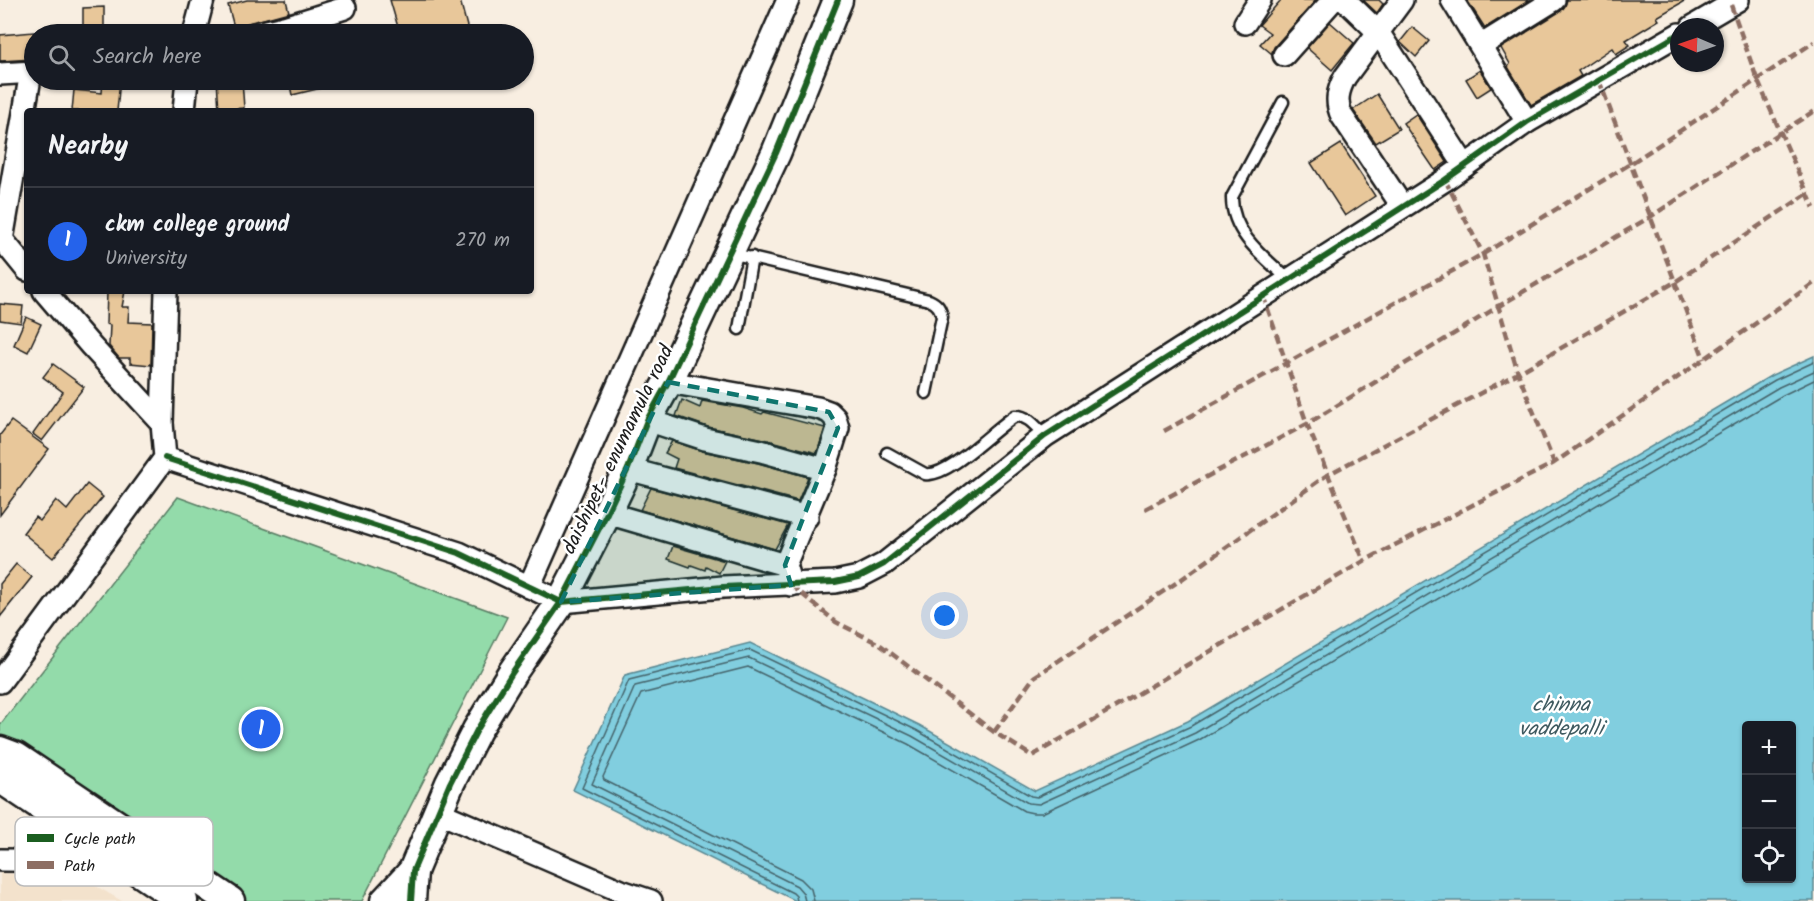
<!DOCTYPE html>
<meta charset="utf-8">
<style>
body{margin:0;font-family:Kalam,sans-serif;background:#242831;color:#f1f3f6}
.controls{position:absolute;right:18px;bottom:18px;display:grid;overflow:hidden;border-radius:6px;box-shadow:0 2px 4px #0004}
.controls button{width:54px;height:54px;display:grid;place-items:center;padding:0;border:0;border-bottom:2px solid #363941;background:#171b24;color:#f1f3f6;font:30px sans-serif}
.compass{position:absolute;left:1670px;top:18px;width:54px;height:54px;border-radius:50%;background:#171b24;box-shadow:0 2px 4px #0004;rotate:272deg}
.you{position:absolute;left:945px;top:616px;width:21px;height:21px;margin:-15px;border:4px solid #fff;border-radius:50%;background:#1a73e8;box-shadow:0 0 0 9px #1a73e833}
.badge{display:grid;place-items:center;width:39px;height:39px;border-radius:50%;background:#2563eb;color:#fff;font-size:20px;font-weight:700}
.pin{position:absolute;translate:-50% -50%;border:3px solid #fff;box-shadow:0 2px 6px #0006}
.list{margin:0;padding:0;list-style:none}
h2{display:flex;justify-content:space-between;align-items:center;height:78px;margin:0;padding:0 24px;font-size:26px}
h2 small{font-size:20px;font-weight:400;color:#9ea1a6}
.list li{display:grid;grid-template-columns:39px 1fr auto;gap:18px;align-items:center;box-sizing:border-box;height:108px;padding:0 24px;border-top:2px solid #363941}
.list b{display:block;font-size:22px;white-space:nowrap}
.list p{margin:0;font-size:20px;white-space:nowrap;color:#9ea1a6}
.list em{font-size:20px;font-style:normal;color:#9ea1a6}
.icon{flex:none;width:33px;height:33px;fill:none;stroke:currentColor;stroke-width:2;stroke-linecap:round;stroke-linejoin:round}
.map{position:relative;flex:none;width:1814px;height:901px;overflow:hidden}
.search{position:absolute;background:#171b24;box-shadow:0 2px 4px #0004;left:24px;top:24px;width:510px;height:66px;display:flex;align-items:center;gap:15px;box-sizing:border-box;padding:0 21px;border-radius:33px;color:#9ea1a6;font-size:22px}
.panel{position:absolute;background:#171b24;box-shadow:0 2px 4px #0004;left:24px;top:108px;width:510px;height:186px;border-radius:6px}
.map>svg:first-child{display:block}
.built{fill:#f3e2cc}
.green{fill:#93dbaa;stroke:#587c63;stroke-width:1.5}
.water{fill:#81cedf;stroke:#598791;stroke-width:1.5;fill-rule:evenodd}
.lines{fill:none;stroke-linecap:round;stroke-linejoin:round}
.shore{stroke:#44636a;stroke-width:1.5}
.building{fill:#e8c79a;stroke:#1c1c1c;stroke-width:1.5}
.lane-casing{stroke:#1c1c1c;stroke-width:15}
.street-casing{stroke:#1c1c1c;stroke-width:26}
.secondary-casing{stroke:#1c1c1c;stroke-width:33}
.lane{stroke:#fff;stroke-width:10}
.street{stroke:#fff;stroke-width:21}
.secondary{stroke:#fff;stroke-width:28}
.quiet{stroke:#8d6e63;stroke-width:4.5;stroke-dasharray:9 4.5;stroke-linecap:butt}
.cycleway-casing{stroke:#fff;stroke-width:10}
.cycleway{stroke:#1b5e20;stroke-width:6}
.marked{fill:#0f766e;fill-opacity:0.2;stroke:#0f766e;stroke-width:4.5;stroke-dasharray:12 8;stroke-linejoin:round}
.labels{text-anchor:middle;stroke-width:5;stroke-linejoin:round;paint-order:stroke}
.street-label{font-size:20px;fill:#1c1c1c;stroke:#fff}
.water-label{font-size:21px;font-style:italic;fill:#3f5a60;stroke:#fff}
.key{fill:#fff;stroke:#bbb;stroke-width:1.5}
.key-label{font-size:16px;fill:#1c1c1c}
</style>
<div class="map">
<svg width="1814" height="901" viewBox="0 0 1814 901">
<rect width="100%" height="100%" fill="#f8eee1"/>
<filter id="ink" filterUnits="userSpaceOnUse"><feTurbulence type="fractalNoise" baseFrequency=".0167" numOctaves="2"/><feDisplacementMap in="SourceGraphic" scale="12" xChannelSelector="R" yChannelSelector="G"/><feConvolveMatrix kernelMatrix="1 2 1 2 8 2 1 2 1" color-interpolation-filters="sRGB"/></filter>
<g filter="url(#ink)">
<!-- built -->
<polygon class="built" points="0,873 82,878 122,901 0,901"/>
<!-- green -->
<polygon class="green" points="178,497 507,617 362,901 199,901 0,742 0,725"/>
<!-- water -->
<path class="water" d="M1814,356V901H796L573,790L625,675L750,643L919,725L1035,791L1188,721L1772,375ZM1746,726H1792V878H1746Z"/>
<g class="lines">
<!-- shore -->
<g class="shore">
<polyline points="797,901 796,896 793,893 582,788 629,680 750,650 916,730 1031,796 1037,797 1191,726 1775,380 1814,362"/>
<polyline points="805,901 803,893 797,886 592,784 635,686 749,658 912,736 1028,803 1039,804 1195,733 1779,387 1814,371"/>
<polyline points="814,901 811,889 801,879 604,780 603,777 641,694 748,667 908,744 1024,811 1033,813 1042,813 1199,740 1783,395 1814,380"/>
</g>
</g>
<!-- building -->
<g class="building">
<polygon points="247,0 286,0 289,12 234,27 228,5"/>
<polygon points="390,0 460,0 469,34 400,34"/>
<polygon points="1281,0 1316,0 1274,47 1272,54 1260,44 1270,33 1259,25"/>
<polygon points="1363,0 1379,0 1383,4 1377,13"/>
<polygon points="1467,0 1530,0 1485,28"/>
<polygon points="1567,0 1686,0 1657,17 1659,20 1626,40 1630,45 1616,54 1612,48 1578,71 1581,76 1531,105 1508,67 1510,64 1501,48 1561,11 1565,6"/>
<polygon points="104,7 104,34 83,34 83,8"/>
<polygon points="1330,22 1354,43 1332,70 1307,48"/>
<polygon points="1412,27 1429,41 1416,57 1400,42"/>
<polygon points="34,32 34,59 0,61 0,35"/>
<polygon points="1480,70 1491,88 1477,97 1466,79"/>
<polygon points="103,80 120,80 117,111 72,111 74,90 102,93"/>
<polygon points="217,80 242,80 244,108 219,110"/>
<polygon points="289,80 333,80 334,85 292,95"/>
<polygon points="1377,94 1399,129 1376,143 1353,110"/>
<polygon points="1416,114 1447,162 1435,170 1403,123"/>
<polygon points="1341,144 1375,196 1345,216 1311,163"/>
<polygon points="107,291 125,291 122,307 129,307 128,322 152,323 151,365 130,363 130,358 119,358 109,346 110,325 106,324"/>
<polygon points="0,304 23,306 21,323 0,320"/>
<polygon points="26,317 41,324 28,352 14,345"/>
<polygon points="53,364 84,387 42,441 33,434 63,392 43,377"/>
<polygon points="682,400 700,408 702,401 743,408 762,414 764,412 825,428 817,453 764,439 708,427 676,416"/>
<polygon points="11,421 49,449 0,515 0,435"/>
<polygon points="672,441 702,451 758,463 808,477 798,501 674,468 677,459 665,453"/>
<polygon points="87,484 103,497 53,558 23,533 35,517 40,521 56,500 67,510"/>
<polygon points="651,488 788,525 775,549 640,510"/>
<polygon points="673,546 725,561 719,573 706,566 705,570 691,565 690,567 668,559"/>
<polygon points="16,564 32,577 0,617 0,584"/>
</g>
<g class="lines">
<!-- lane casing -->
<g class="lane-casing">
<g id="lane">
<path d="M1283,102L1232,197C1231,233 1265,258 1289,280"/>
<path d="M730,253L929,300C938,304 940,308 942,317L926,393"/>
<polyline points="739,329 752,257"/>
<path d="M887,453L925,474C948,478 994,429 1015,416C1028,415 1036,427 1045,436"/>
</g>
</g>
<!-- street casing -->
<g class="street-casing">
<g id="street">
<polyline points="1345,0 1378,32 1465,166"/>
<path d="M1402,0L1345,77C1338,90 1335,102 1342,116L1402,206"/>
<polyline points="1452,0 1527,122"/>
<polyline points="1245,23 1260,0"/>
<polyline points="1692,27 1738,0"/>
<polyline points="194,34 203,0"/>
<polyline points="254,34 284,27 345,8"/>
<polyline points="1482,45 1554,0"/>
<polyline points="1284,55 1333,0"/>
<polyline points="0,74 34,72"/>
<polyline points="184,111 187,80"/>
<polyline points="0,237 27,270"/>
<polyline points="2,240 31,72"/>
<polyline points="44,291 91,346 162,423"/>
<polyline points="668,382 818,408 829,412 835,418 838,428 825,469 785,565 791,585"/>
<polyline points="647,420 705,439 761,451 825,469"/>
<polyline points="165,458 459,553 561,602 723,587 835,582 859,577 884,564 1045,436 1445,180 1527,122 1679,34"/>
<polyline points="628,469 807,517"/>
<polyline points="607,513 785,565"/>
<polyline points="529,587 788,0"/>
<polyline points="0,682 165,458 162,423 166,291"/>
<polyline points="438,812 621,891 651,901"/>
<polyline points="0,860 123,861"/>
</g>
</g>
<!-- secondary casing -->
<g class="secondary-casing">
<g id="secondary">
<polyline points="0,751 16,757 230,901"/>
<polyline points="0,778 183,901"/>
<polyline points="385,901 413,871"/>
<polyline points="411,901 413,871 450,783 477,730 512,673 561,602 607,513 628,469 647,420 668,382 776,153 838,0"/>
</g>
</g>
<!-- lane -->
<use href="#lane" class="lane"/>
<!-- street -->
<use href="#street" class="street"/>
<!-- secondary -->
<use href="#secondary" class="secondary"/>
<!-- quiet -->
<g class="quiet">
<polyline points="1731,5 1757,79 1814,208"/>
<polyline points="1599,80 1704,359"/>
<polyline points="1445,180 1483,254 1518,373 1554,463"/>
<polyline points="1263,295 1307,424 1364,561"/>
<polyline points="1164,431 1483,254 1630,164 1814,42"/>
<polyline points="1145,509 1307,424 1499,306 1650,217 1814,111"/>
<polyline points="791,585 836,622 879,644 994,732 1032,756 1364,561 1554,463 1814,283"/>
<polyline points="994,732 1034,677 1179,581 1327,475 1518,373 1675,282 1807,194"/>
</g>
<!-- cycleway casing -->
<g class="cycleway-casing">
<g id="cycleway">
<polyline points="165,458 459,553 561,602 723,587 835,582 859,577 884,564 1045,436 1445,180 1527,122 1679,34"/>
<polyline points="411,901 413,871 450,783 477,730 512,673 561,602 607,513 628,469 647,420 668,382 776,153 838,0"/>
</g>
</g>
<!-- cycleway -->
<use href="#cycleway" class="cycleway"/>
</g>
</g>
<!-- marked area -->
<path class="marked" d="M668,382L829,412L838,428L785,565L791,585L561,602Z"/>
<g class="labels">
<!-- street labels -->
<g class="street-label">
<text transform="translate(617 449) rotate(-64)" y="7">daishipet- enumamula road</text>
</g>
<!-- water labels -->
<g class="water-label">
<text x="1561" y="711">chinna<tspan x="1561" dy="24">vaddepalli</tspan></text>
</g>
</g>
<!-- legend -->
<rect x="15" y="817" width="198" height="69" rx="9" class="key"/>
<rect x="27" y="834" width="27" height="8" fill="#1b5e20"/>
<rect x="27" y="861" width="27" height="8" fill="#8d6e63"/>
<g class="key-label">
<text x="64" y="844">Cycle path</text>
<text x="64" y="871">Path</text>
</g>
</svg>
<div class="controls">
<button>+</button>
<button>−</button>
<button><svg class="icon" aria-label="locate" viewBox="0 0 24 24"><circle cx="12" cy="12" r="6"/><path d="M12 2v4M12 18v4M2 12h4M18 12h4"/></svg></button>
</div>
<svg class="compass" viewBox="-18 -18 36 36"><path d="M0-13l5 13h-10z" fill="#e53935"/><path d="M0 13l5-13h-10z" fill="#9ea1a6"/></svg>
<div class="you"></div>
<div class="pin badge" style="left:261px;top:729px">1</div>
<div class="search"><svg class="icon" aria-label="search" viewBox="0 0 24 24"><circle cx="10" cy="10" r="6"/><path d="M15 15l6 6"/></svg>Search here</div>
<section class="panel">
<h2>Nearby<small></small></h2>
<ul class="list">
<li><span class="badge">1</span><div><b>ckm college ground</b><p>University</p></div><em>270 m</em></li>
</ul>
</section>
</div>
